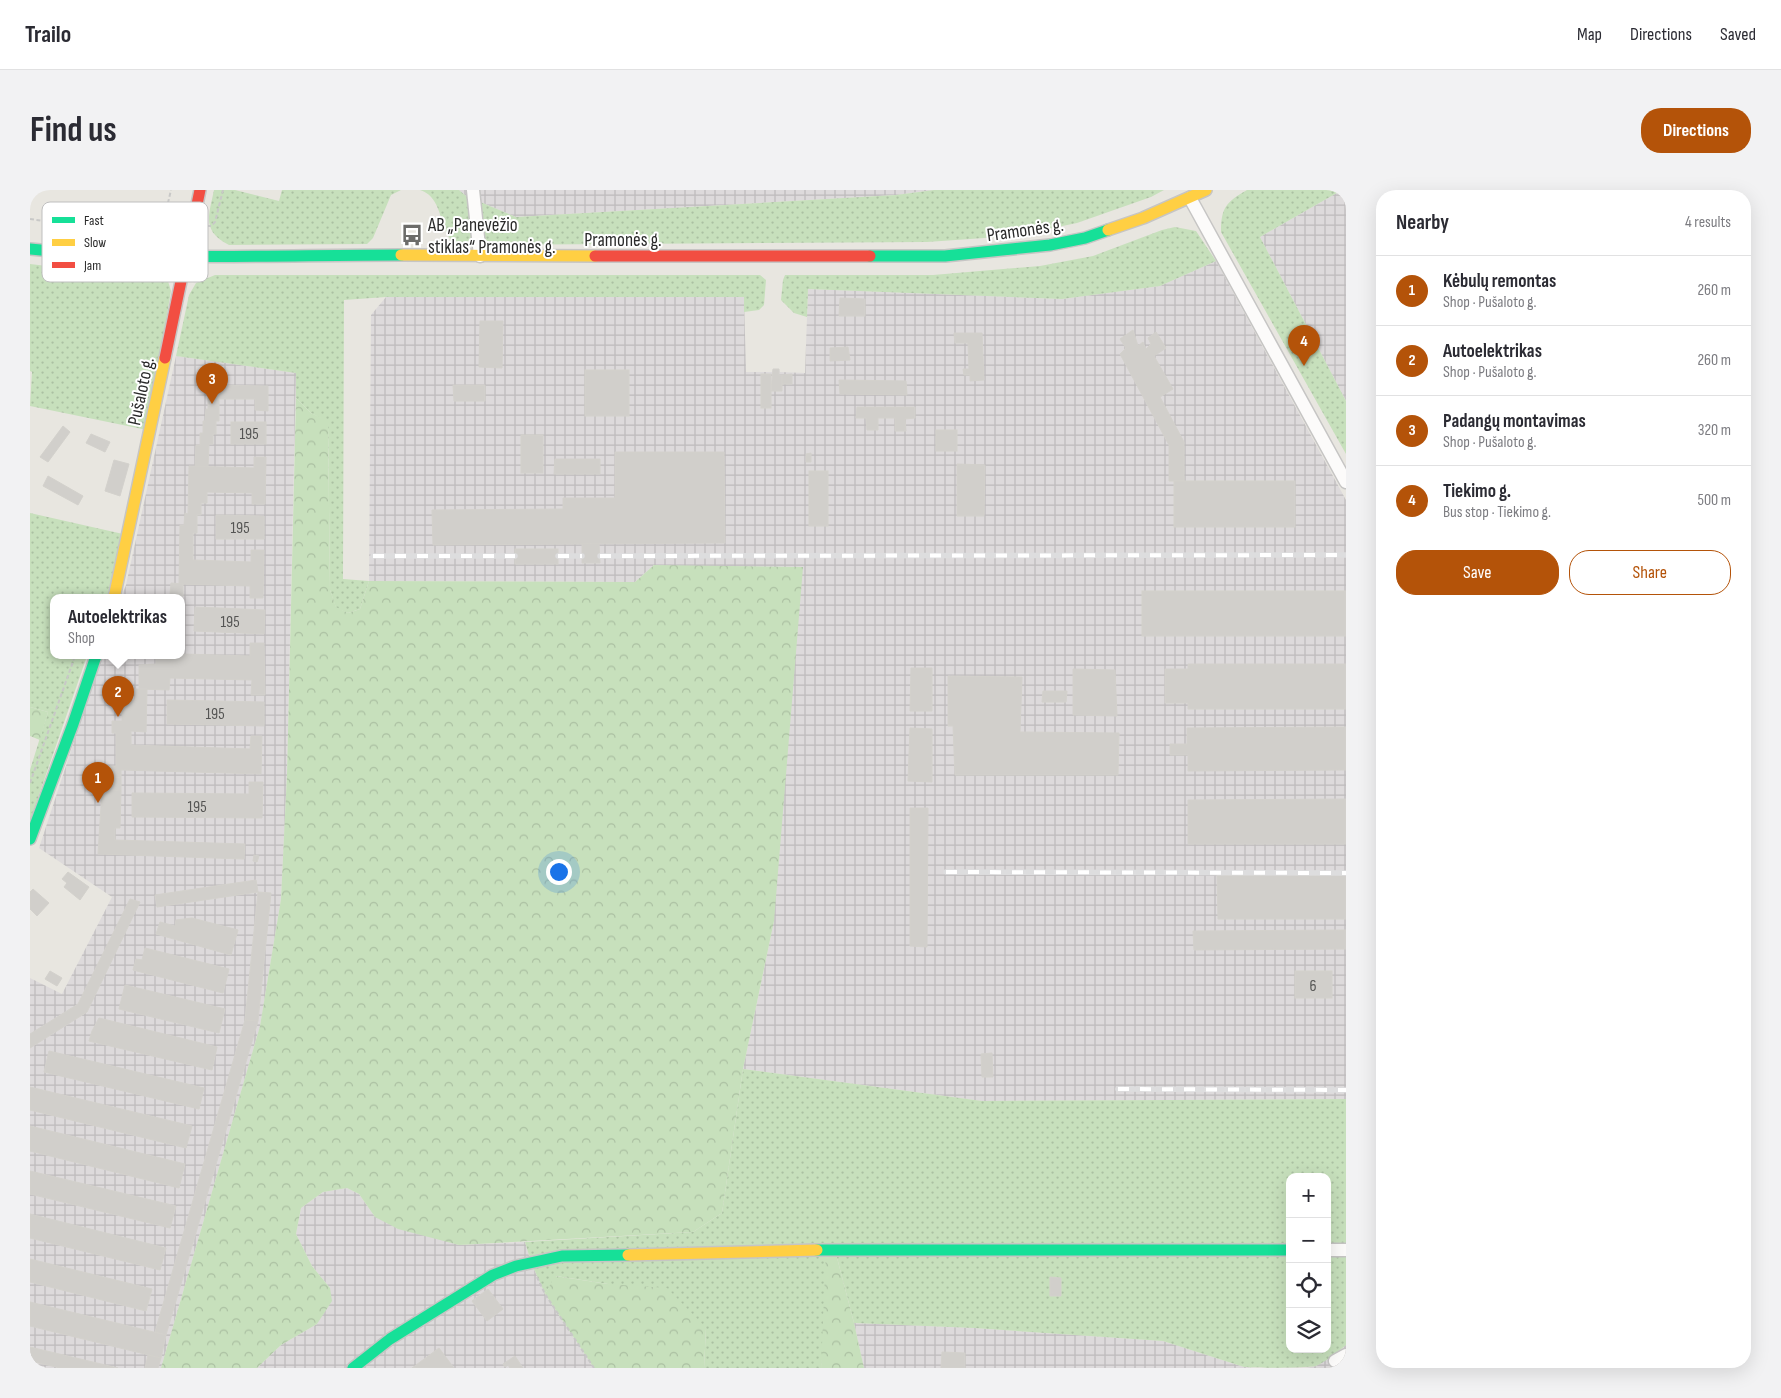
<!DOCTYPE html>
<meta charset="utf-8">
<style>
body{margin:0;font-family:"Sofia Sans Condensed",sans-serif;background:#f2f2f3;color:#2b2b33}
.controls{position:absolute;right:15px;bottom:15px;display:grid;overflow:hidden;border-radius:10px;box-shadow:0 5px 20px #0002}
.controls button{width:45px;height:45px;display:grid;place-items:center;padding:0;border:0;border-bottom:1px solid #e1e1e2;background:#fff;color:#2b2b33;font:25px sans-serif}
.you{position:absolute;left:528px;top:681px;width:18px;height:18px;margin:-12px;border:4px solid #fff;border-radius:50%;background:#1a73e8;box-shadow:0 0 0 8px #1a73e833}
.badge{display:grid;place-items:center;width:32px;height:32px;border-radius:50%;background:#b45309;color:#fff;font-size:16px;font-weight:700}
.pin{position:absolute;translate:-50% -41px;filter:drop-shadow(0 1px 2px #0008)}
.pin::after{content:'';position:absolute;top:26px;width:18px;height:15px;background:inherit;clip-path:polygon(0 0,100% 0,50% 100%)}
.popup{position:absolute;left:20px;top:404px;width:135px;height:65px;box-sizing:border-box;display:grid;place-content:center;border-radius:10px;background:#fff;filter:drop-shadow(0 1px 4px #0005);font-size:16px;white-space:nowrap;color:#7c7c81}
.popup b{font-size:19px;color:#2b2b33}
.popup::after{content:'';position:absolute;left:50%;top:100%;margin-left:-10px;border:10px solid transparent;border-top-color:#fff}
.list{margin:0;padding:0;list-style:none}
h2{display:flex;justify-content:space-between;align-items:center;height:65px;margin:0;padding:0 20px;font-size:21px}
h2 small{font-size:16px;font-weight:400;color:#7c7c81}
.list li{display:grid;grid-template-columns:32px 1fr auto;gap:15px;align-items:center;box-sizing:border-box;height:70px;padding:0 20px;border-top:1px solid #e1e1e2}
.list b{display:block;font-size:19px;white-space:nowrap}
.list p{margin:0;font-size:16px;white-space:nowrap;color:#7c7c81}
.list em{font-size:16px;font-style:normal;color:#7c7c81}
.actions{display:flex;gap:10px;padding:15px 20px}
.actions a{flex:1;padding:11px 0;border:1px solid #b45309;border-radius:20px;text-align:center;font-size:18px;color:#b45309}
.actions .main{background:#b45309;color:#fff}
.icon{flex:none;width:28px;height:28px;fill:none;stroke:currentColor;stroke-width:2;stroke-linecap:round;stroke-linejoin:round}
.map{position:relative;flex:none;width:1316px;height:1178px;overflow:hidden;border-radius:20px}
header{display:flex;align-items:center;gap:30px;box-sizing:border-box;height:70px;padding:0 25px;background:#fff;border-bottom:1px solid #e1e1e2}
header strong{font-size:24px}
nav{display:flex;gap:28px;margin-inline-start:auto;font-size:18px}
.intro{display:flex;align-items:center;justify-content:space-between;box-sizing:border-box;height:120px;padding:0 30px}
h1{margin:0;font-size:35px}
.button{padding:12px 22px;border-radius:20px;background:#b45309;color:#fff;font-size:18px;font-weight:700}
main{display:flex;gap:30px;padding:0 30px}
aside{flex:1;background:#fff;border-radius:20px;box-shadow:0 5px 20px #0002}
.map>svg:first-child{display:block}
.industrial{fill:url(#industrial-grid)}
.grass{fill:url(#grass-dots);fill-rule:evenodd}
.forest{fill:url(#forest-crowns)}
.building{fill:#d1cfcb;stroke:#d3d1cc}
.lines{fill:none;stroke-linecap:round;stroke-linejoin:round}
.street-casing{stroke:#c6c5c4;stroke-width:15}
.fast-casing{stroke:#c6c5c4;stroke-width:14}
.slow-casing{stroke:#c6c5c4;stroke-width:14}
.jam-casing{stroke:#c6c5c4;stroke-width:14}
.path{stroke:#c8c8c7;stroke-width:2;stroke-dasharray:4 2.5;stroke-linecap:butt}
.street{stroke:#fcfbfa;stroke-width:12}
.fast{stroke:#16e098;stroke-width:11}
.slow{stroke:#ffcf43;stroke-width:11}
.jam{stroke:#f24e42;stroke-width:11}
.rail-casing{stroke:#ddddde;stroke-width:5.5}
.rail{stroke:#fff;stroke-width:4;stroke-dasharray:11;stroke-linecap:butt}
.labels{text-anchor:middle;stroke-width:4;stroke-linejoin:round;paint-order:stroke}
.number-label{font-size:16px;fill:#545453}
.poi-label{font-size:19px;fill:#2a2a2a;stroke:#fff;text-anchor:start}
.street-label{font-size:19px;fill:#2a2a2a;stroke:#fff}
.key{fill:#fff;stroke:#bfbfbf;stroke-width:1}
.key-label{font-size:14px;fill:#2a2a2a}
</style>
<header>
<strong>Trailo</strong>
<nav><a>Map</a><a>Directions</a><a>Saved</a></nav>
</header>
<div class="intro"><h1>Find us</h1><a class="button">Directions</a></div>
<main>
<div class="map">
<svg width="1316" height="1178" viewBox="0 0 1316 1178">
<defs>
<pattern id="industrial-grid" width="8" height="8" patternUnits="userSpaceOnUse" patternTransform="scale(1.25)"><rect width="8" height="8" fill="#dddadb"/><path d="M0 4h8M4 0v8" fill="none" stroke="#bebbbc"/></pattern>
<pattern id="grass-dots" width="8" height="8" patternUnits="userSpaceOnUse" patternTransform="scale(1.25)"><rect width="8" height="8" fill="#c7e0bc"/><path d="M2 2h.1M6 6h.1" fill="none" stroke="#abc0a2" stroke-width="1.8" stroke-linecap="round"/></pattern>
<pattern id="forest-crowns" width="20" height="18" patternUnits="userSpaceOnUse" patternTransform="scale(1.25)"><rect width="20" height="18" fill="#c7e0bc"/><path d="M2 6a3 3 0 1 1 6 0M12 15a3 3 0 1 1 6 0" fill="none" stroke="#abc0a2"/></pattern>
</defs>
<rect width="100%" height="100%" fill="#e8e6e0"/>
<!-- industrial -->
<g class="industrial">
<polygon points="429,0 904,0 866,5 486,27 436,6"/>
<polygon points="1312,0 1316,0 1316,211 1230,47"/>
<polygon points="1186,71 1316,310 1316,909 952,911 713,879 744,731 624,375 605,392 339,391 341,125 356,107 714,107 716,182 742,182 743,179 749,179 750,182 775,183 778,99 1032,109 1130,96"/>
<polygon points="146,166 266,183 257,584 251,709 230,836 131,1178 9,1178 0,1176 0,788 32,804 82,707 9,658 72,466 152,466 152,408 91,408 96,395"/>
<polygon points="317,998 329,1004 345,1027 429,1055 495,1052 501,1072 515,1104 564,1178 227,1178 251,1155 287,1134 300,1098 282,1076 266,1044 271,1018 293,1002"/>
<polygon points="824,1133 944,1138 1133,1151 1214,1177 1224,1178 834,1178"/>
<polygon points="1316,1155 1316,1178 1276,1178 1286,1176"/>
</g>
<!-- grass -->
<g class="grass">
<path d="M184,0H205L249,11L252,0H371L361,5L343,48L337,54L199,55C171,41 179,25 184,0Z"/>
<path d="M390,0H429L436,6L486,27L866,5L904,0H1134L1121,7L1047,33L983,46L897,52L433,55L424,53C422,50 418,47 417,43C409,27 409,6 390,0Z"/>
<path d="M1217,0H1312L1230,47L1316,211V264L1191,42C1191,18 1196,12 1217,0Z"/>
<polygon points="1145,37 1166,41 1186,71 1130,96 1032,109 778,99 777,127 764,123 751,110 753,90 755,85 903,85 1010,76 1063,66 1132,40"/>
<path d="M0,74L17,76L119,78C135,79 137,86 141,101L117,240L0,216L2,182L0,181Z"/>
<polygon points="185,85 730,85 736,90 734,115 729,120 714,122 714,107 356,107 314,110 313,389 339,391 330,419 318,423 306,418 300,400 298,232 281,223 266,208 266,183 146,166 159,105 166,93"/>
<polygon points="0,323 93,344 77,408 24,408 24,466 57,466 0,631 0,580 18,522 0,517"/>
<path d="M713,879L952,911L1316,909V1155C1307,1162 1297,1171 1286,1176C1275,1178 1228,1178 1214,1177L1133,1151L944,1138L824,1133L805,1060L791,1178H674L676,1138L578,1094L526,1086L515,1104L501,1072L495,1052L663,1042L692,1023ZM1260,987H1297V1159H1260Z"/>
</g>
<!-- forest -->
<g class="forest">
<polygon points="266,208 281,223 298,231 300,400 306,417 318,423 330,419 339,391 605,392 624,375 773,377 744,731 713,879 692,1023 663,1042 429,1055 368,1039 345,1027 329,1004 317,998 293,1002 271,1018 266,1044 282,1076 300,1098 302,1111 287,1134 251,1155 227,1178 131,1178 230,836 251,709 257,584"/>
<polygon points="0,517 18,522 10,550 0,546"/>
<polygon points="805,1060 824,1133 834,1178 791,1178 796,1061"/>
<polygon points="525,1086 578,1094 637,1098 676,1138 674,1178 564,1178 515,1104"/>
</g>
<!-- building -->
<g class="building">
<polygon points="810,108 835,109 835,126 809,126"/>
<polygon points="450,131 473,131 472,178 449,177"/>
<polygon points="1103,140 1108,156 1113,152 1116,159 1121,154 1118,148 1126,142 1136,158 1124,166 1143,199 1130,207 1154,252 1154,291 1139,291 1139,255 1090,164 1096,158 1090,149"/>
<polygon points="924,143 952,143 954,190 940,191 940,185 934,185 933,179 939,179 938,153 925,153"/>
<polygon points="818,157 820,170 800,171 800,158"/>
<polygon points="743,179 749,179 749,185 752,185 752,201 741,201"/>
<rect x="555" y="180" width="44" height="46"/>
<rect x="731" y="184" width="10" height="34"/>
<polygon points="762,184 762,194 752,194 752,185"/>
<polygon points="809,190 876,191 877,205 810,204"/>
<polygon points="178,195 238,196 238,221 225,220 225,209 189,209 189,231 186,231 186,244 183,244 183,254 179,254 178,277 165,277 166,255 170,255 170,243 173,243 173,231 175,231 176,219 178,219"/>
<polygon points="423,195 455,195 455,211 424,211"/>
<polygon points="827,217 885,217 885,228 875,229 876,241 865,241 865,228 848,228 848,240 837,240 836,228 826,228"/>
<rect x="201" y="232" width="35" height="22"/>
<polygon points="33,236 40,242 18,272 10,267"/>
<rect x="906" y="240" width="21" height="21"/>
<polygon points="61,244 80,252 75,262 56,253"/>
<rect x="491" y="245" width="22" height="38"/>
<polygon points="585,262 694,262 695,353 403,355 402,320 533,319 533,308 585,308"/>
<polygon points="781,263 781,272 776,272 776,264"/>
<polygon points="224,267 236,267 235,314 222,314 222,303 177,302 177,313 171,313 171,325 167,325 167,343 163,343 163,370 221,372 221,360 234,360 233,408 220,408 220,396 149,394 150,335 154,335 155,323 158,324 159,276 224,278"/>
<polygon points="525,269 570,269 570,284 524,284"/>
<polygon points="84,270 99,274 90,306 75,301"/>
<polygon points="927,274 955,275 954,326 927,326"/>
<rect x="779" y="281" width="19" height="55"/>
<polygon points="18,286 53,306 48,315 13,296"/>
<rect x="1144" y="291" width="121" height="46"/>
<polygon points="186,325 234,326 234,349 186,349"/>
<polygon points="569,353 570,373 552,373 552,354"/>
<rect x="485" y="359" width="43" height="15"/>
<polygon points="141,393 153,394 153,406 150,406 150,408 137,408 137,405 140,405"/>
<rect x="1112" y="401" width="204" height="45"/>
<polygon points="165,417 235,420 234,444 164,441"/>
<polygon points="220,453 234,453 235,505 221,505 222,490 140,488 139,500 109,499 109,475 126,474 126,466 152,466 152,464 220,466"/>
<polygon points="1158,474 1316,474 1316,519 1158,519 1158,513 1135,513 1135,479 1158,479"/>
<polygon points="881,478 902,478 902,521 880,521"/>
<polygon points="1043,479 1085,480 1087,526 1043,525"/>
<polygon points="918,486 992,487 990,542 1089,543 1088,585 925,585 923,536 918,536"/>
<polygon points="105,499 117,499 116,542 101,541 101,555 220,559 221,546 232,546 231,584 91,580 91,588 80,587 80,576 86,576 86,543 82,543 82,531 92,531 92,522 88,522 89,513 100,513 100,510 105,510"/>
<polygon points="1013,501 1037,501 1036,512 1012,512"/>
<polygon points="137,510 234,512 234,536 137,534"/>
<polygon points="1316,537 1316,580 1158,581 1158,565 1140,565 1140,554 1157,554 1157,538"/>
<polygon points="880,538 902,539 902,592 878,591"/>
<polygon points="69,587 91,588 91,601 69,600"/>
<polygon points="219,592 233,592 232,628 102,627 102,603 219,604"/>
<polygon points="72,600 91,601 90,638 85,638 85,650 215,654 214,669 68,664"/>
<polygon points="1316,609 1316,654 1158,654 1158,610"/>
<polygon points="880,618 898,618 897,757 880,756"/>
<polygon points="224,665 229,666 227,672 223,671"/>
<polygon points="38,682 59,697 50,710 34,697 37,693 32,689"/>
<polygon points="1187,685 1316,685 1316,729 1188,729"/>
<polygon points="226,690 228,702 127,717 125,705"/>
<polygon points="3,699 19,713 7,726 0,719 0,702"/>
<polygon points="228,702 241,703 228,831 215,830"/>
<polygon points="100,709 110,712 57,822 0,858 0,844 48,814"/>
<polygon points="162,728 208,740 201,765 126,744 130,732 145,736 146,730"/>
<polygon points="1316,740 1316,759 1164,760 1163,741"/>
<polygon points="115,758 199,779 193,803 103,780 106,769 112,770"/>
<polygon points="20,781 32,788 27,796 15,789"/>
<rect x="1265" y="781" width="37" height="27"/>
<polygon points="95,795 195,819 189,843 89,819"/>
<polygon points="69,828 187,857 182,880 59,851 62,841"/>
<polygon points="215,830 228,831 136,1145 125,1142"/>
<polygon points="19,861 174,898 169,919 14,882"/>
<polygon points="962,863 963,887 952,887 951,864"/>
<polygon points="0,897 162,936 156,958 0,920"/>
<polygon points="0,936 155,974 149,998 0,961"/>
<polygon points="0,981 146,1016 140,1038 0,1004"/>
<polygon points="0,1024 136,1058 130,1080 0,1048"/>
<polygon points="0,1069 122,1099 116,1121 0,1092"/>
<polygon points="1020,1087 1031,1088 1031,1106 1020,1106"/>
<polygon points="458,1099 473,1119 457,1131 442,1111"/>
<polygon points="0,1112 136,1145 131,1168 0,1136"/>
<polygon points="0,1157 88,1178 30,1178 0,1171"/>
<polygon points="409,1158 424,1178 382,1178"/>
<polygon points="912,1162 935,1163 935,1178 911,1178"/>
<polygon points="118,1165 131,1168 128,1178 115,1178"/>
<polygon points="485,1166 493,1178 480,1178 478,1175 475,1177 473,1174"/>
</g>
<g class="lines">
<!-- street casing -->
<g class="street-casing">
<g id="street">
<polyline points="443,0 450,66"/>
<polyline points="1160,8 1316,292"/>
<polyline points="1297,1060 1316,1060"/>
<polyline points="1305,1171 1316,1165"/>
</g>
</g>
<!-- fast casing -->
<g class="fast-casing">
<g id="fast">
<path d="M0,59C123,71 247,65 371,65"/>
<polyline points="840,66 915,66 1020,55 1055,48 1078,40"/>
<polyline points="0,649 43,534 66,466"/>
<polyline points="787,1060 1260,1060"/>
<polyline points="323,1178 360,1149 463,1085 486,1076 532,1066 598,1065"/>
</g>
</g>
<!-- slow casing -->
<g class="slow-casing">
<g id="slow">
<polyline points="1078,40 1113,28 1176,0"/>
<polyline points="371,65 565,66"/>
<polyline points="84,408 135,168"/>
<polyline points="598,1065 787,1060"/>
</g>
</g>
<!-- jam casing -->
<g class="jam-casing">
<g id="jam">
<polyline points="565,66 840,66"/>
<polyline points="135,168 170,0"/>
</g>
</g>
<!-- path -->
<g class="path">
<polyline points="0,29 21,32 147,36"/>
<polyline points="177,36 181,36 185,32 193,0"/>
<polyline points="129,51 141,0"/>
<polyline points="127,82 134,87 135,91"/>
<polyline points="0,593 45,466"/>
<polyline points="507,1087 515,1104 564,1178"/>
</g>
<!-- street -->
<use href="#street" class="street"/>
<!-- fast -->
<use href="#fast" class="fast"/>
<!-- slow -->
<use href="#slow" class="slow"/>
<!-- jam -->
<use href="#jam" class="jam"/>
<!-- rail casing -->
<g class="rail-casing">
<g id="rail">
<polyline points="343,366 485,366"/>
<polyline points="528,366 552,366"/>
<polyline points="570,366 1316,365"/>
<polyline points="916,682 1316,683"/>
<polyline points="1088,899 1316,900"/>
</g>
</g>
<!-- rail -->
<use href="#rail" class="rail"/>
</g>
<!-- icons -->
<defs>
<g id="bus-bare" transform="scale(1.725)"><path d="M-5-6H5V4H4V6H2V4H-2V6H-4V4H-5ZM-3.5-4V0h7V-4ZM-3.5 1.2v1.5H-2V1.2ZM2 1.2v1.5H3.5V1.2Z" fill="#6c6c6a" stroke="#fff" stroke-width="2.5" paint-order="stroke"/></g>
</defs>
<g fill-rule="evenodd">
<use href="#bus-bare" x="382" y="45"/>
</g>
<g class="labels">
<!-- number labels -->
<g class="number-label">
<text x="219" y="249">195</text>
<text x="210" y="343">195</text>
<text x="200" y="437">195</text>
<text x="185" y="529">195</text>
<text x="167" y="622">195</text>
<text x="1283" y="801">6</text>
</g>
<!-- poi labels -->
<g class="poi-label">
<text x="398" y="41">AB „Panevėžio<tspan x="398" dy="22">stiklas“ Pramonės g.</tspan></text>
</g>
<!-- street labels -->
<g class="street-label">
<text transform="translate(995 39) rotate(-8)" y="7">Pramonės g.</text>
<text x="593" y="56">Pramonės g.</text>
<text transform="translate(110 201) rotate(-78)" y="7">Pušaloto g.</text>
</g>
</g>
<!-- legend -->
<rect x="12" y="12" width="166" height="80" rx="8" class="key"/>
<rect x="22" y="27" width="23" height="6" fill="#16e098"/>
<rect x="22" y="49" width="23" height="7" fill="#ffcf43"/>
<rect x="22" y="72" width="23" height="6" fill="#f24e42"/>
<g class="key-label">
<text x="54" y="35">Fast</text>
<text x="54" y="57">Slow</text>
<text x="54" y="80">Jam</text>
</g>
</svg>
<div class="controls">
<button>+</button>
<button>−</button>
<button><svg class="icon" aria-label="locate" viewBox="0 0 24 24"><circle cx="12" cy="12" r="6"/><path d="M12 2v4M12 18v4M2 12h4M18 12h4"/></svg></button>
<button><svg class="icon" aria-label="layers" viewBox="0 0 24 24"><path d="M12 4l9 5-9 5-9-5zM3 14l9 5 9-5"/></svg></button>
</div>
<div class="you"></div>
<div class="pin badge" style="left:68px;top:613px">1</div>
<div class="pin badge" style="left:88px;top:527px">2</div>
<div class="popup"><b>Autoelektrikas</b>Shop</div>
<div class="pin badge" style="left:182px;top:214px">3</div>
<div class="pin badge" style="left:1274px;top:176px">4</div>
</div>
<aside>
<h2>Nearby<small>4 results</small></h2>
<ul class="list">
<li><span class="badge">1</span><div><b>Kėbulų remontas</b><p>Shop · Pušaloto g.</p></div><em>260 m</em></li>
<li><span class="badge">2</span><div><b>Autoelektrikas</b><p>Shop · Pušaloto g.</p></div><em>260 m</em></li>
<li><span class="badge">3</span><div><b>Padangų montavimas</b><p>Shop · Pušaloto g.</p></div><em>320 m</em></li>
<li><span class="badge">4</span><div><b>Tiekimo g.</b><p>Bus stop · Tiekimo g.</p></div><em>500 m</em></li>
</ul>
<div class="actions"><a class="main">Save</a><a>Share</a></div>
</aside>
</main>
